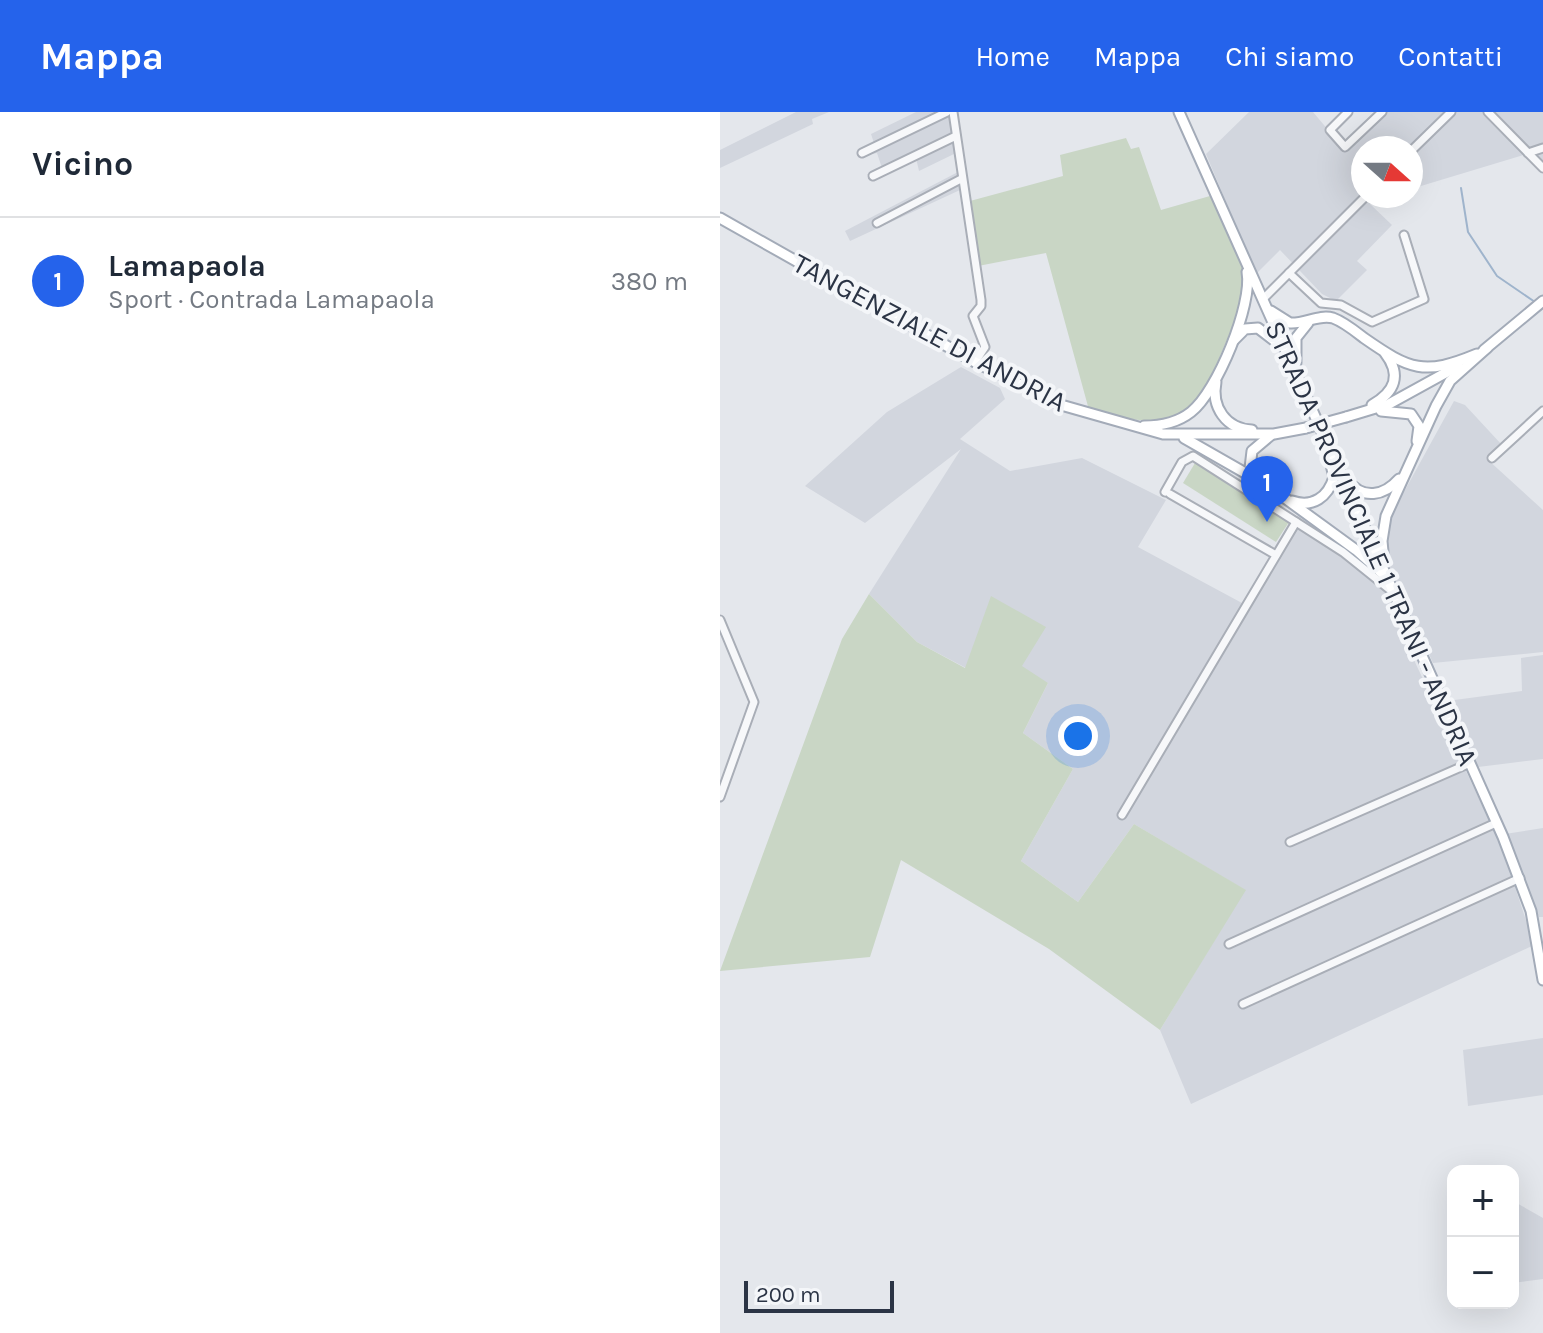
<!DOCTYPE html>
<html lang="it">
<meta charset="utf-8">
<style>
body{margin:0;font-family:Karla,sans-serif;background:#f2f2f3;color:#1f2937}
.controls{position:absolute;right:24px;bottom:24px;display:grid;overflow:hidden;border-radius:16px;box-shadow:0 8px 32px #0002}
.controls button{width:72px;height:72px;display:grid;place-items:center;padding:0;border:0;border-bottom:2px solid #e0e1e3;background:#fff;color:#1f2937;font:40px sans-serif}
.compass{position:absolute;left:631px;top:24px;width:72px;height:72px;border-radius:50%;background:#fff;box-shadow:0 8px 32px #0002;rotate:111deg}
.scale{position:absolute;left:24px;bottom:20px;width:150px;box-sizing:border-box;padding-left:8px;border:4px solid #2b3445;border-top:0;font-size:22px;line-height:28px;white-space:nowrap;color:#2b3445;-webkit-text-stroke:6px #f4f6f9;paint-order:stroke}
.you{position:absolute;left:358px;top:624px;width:28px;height:28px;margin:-20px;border:6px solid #fff;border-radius:50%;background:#1a73e8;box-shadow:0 0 0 12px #1a73e833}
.badge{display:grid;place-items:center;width:52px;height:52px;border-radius:50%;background:#2563eb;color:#fff;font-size:26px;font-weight:700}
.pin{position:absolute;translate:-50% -66px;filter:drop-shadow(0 2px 4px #0008)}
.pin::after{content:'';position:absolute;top:42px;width:28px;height:24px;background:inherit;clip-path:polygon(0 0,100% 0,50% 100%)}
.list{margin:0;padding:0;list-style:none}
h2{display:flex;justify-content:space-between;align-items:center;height:104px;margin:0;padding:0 32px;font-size:34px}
h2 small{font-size:26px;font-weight:400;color:#747a83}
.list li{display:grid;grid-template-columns:52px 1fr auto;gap:24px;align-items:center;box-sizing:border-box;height:128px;padding:0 32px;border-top:2px solid #e0e1e3}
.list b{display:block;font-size:30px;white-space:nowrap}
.list p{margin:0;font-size:26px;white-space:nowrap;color:#747a83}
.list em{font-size:26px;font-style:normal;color:#747a83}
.map{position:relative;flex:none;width:823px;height:1221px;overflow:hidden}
header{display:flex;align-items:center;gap:48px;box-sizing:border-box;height:112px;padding:0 40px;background:#2563eb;color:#fff}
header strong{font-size:38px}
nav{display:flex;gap:44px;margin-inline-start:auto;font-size:28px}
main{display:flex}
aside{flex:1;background:#fff}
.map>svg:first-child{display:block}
.built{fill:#d2d6de}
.green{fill:#c9d6c5}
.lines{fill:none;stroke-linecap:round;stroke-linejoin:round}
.stream{stroke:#9fb4cc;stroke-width:2}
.minor-casing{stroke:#a9aeb7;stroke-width:11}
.major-casing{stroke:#a3abb8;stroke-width:13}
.minor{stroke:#f7f8fa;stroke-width:7}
.major{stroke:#fff;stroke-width:9}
.major-bridge-casing{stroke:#a3abb8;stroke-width:13;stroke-linecap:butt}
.major-bridge{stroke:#fff;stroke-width:9}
.labels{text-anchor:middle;stroke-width:8;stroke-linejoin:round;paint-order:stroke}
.street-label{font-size:28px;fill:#2b3445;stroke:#f4f6f9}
</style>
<header>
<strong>Mappa</strong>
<nav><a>Home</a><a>Mappa</a><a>Chi siamo</a><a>Contatti</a></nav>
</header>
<main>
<aside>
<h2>Vicino<small></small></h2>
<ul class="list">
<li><span class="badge">1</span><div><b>Lamapaola</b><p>Sport · Contrada Lamapaola</p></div><em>380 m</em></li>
</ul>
</aside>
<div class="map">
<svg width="823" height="1221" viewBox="0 0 823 1221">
<rect width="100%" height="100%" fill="#e4e7ec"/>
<!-- built -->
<g class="built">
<polygon points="76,0 109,0 92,7 93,12 0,56 0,38"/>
<polygon points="196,0 229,0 236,41 199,59 196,46 153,67 150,63 162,56 157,41 141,44 138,38 154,31 151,22"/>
<polygon points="529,0 593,0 625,38 665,0 823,0 823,59 807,42 691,77 691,36 643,36 643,84 668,84 650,92 672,113 637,149 647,158 616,189 602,182 560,138 536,162 486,42"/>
<polygon points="238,60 240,78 130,129 125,119"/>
<polygon points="241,255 280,276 285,287 240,327 290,359 362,346 446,388 418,435 522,491 578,403 662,465 694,548 783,738 814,833 471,992 440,918 525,778 414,712 358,790 301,749 353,657 303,621 328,571 246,556 197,530 149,482 241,337 145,411 85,374 167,300"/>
<polygon points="734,289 745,293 782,333 767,347 823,398 823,540 713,551 667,449 668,409"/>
<polygon points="823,543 823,647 758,655 727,589 802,579 801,546"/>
<polygon points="823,716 823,805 819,805 785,722"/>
<polygon points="823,926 823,983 748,994 743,938"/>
<polygon points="793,1089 823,1106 823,1167 793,1171"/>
</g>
<!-- green -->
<g class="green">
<path d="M406,26L411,37L419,35L441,98L490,84L524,158L525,185L484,282C457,324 409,306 369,298L326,141L258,154L250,89L343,64L340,43Z"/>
<polygon points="475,351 569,410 556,430 463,371"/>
<polygon points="149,482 197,530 245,556 271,484 326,515 302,554 328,571 303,621 353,657 301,749 358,790 414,712 526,778 440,918 329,837 181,748 150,845 0,859 122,527"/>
</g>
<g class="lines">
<!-- stream -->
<polyline class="stream" points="741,76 748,120 777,164 815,190"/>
<!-- minor casing -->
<g class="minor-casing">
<g id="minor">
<polyline points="233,0 261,188 261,194 253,204 265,235 255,250"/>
<polyline points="628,0 610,18 625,35 662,0"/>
<polyline points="768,0 823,56"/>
<polyline points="691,39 731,0"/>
<polyline points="142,41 227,0"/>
<polyline points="808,41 823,36"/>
<polyline points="153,64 236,24"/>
<polyline points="157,111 241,67"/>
<polyline points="569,161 601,191 621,193 652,210 704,187 684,123"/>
<polyline points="543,187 646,84"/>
<polyline points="772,346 823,299"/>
<polyline points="445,380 462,350 473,344 623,440 674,481"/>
<polyline points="450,382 556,443"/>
<polyline points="0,508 34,590 0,685"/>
<polyline points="402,703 576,410"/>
<polyline points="570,730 750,651"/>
<polyline points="509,832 776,711"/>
<polyline points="523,892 800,766"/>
</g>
</g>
<!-- major casing -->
<g class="major-casing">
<g id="major">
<polyline points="459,0 783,725 811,799 823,868"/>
<polyline points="0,106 255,250 341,293 443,322 554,322 586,316"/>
<path d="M551,199L570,211C585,212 599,202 613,206C624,210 635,219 644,226C690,258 704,264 757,242"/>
<polyline points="514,228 525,217 538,216 560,233"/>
<polyline points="764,238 823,189"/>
<polyline points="576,251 576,226 588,211"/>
<path d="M496,270C491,295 506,317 532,318"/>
<path d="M652,293C675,280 682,263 665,241"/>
<polyline points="661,299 691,302 699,314 697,329"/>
<polyline points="626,305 669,292 738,254"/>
<path d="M424,314C442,314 457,311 471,300C497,280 533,192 527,160"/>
<polyline points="551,323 532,339 530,356 536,365 636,438 665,464"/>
<polyline points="464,326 534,366"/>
<path d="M628,369C643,388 664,384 679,367"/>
<path d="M572,389C593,396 608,385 614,365L610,349"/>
<polyline points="664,450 662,429 666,404 716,294 730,269 767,236"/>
</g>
</g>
<!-- minor -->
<use href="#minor" class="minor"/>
<!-- major -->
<use href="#major" class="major"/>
<!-- major-bridge casing -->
<g class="major-bridge-casing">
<polyline id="major-bridge" points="586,316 626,305"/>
</g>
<!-- major-bridge -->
<use href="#major-bridge" class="major-bridge"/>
</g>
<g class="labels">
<!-- street labels -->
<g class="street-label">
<text transform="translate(210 220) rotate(28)" y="10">TANGENZIALE DI ANDRIA</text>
<text transform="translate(652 431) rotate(66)" y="10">STRADA PROVINCIALE 1 TRANI - ANDRIA</text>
</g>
</g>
</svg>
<div class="controls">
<button>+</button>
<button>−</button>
</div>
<svg class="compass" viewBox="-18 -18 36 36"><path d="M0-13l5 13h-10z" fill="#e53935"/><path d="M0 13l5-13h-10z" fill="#747a83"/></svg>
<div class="scale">200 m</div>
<div class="you"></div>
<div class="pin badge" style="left:547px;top:410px">1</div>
</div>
</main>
